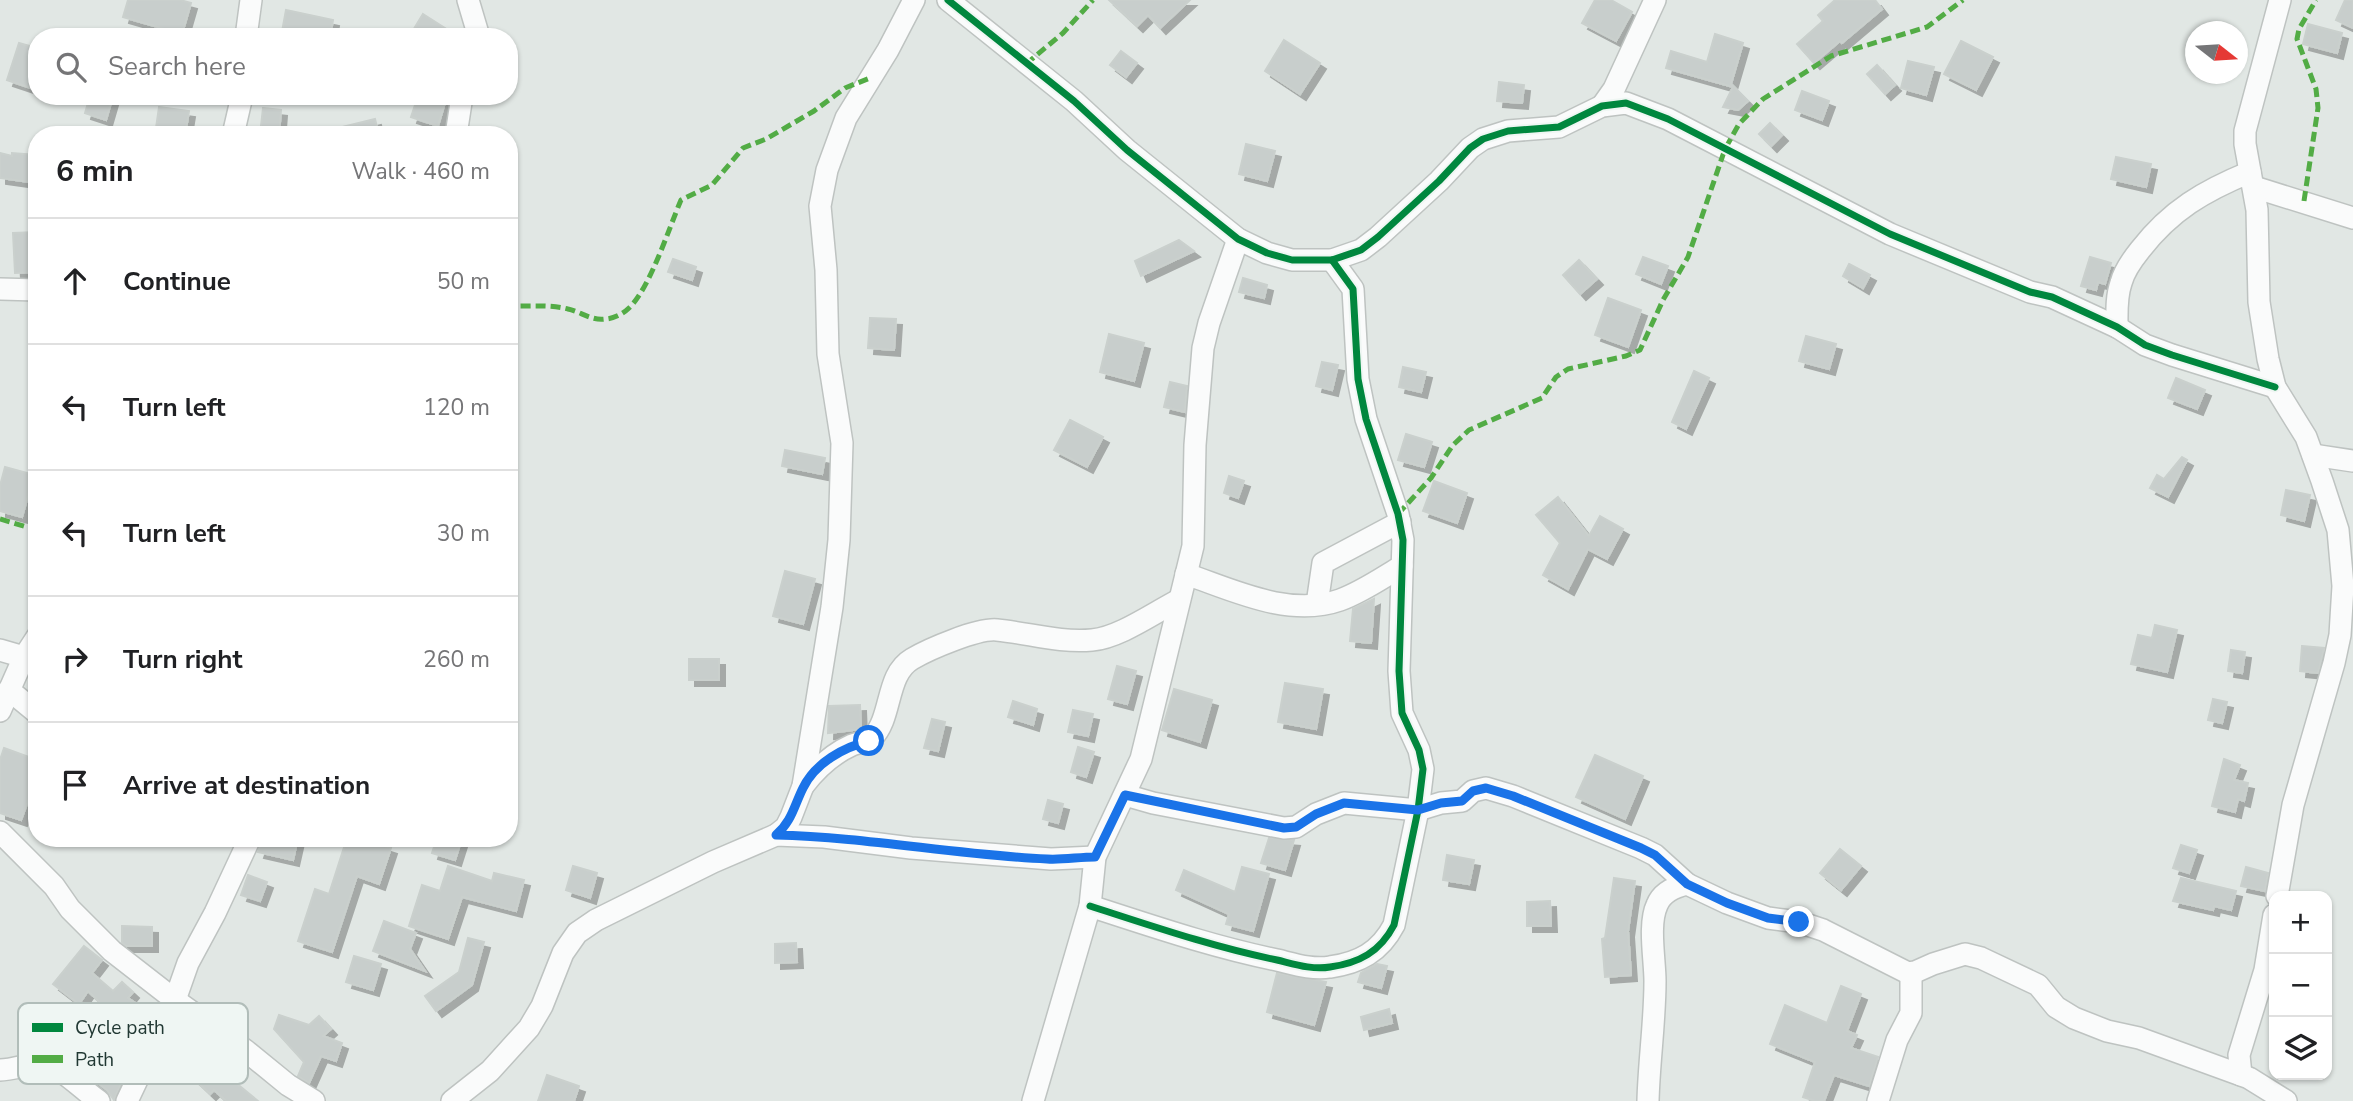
<!DOCTYPE html>
<meta charset="utf-8">
<style>
body{margin:0;font-family:"Nunito Sans",sans-serif;background:#f6f6f6;color:#202124}
.controls{position:absolute;right:21px;bottom:21px;display:grid;overflow:hidden;border-radius:14px;box-shadow:0 2px 5px #0004}
.controls button{width:63px;height:63px;display:grid;place-items:center;padding:0;border:0;border-bottom:2px solid #e0e0e0;background:#fff;color:#202124;font:35px sans-serif}
.compass{position:absolute;left:2185px;top:21px;width:63px;height:63px;border-radius:50%;background:#fff;box-shadow:0 2px 5px #0004;rotate:107deg}
.stop{position:absolute;width:21px;height:21px;margin:-16px;border:5px solid #1a73e8;border-radius:50%;background:#fff}
.stop.end{background:#1a73e8;border-color:#fff;box-shadow:0 2px 7px #0008}
.list{margin:0;padding:0;list-style:none}
h2{display:flex;justify-content:space-between;align-items:center;height:91px;margin:0;padding:0 28px;font-size:30px}
h2 small{font-size:23px;font-weight:400;color:#757577}
.list li{display:grid;grid-template-columns:46px 1fr auto;gap:21px;align-items:center;box-sizing:border-box;height:126px;padding:0 28px;border-top:2px solid #e0e0e0}
.list b{display:block;font-size:26px;white-space:nowrap}
.list em{font-size:23px;font-style:normal;color:#757577}
.icon{flex:none;width:38px;height:38px;fill:none;stroke:currentColor;stroke-width:2;stroke-linecap:round;stroke-linejoin:round}
.map{position:relative;flex:none;width:2353px;height:1101px;overflow:hidden}
.search{position:absolute;background:#fff;box-shadow:0 2px 5px #0004;left:28px;top:28px;width:490px;height:77px;display:flex;align-items:center;gap:18px;box-sizing:border-box;padding:0 24px;border-radius:28px;color:#757577;font-size:26px}
.panel{position:absolute;background:#fff;box-shadow:0 2px 5px #0004;left:28px;top:126px;width:490px;height:721px;border-radius:28px}
.map>svg:first-child{display:block}
.building{fill:#c8cecc;stroke:#cad0cd;stroke-width:2;filter:url(#shadow)}
.lines{fill:none;stroke-linecap:round;stroke-linejoin:round}
.minor-casing{stroke:#bec3c1;stroke-width:24}
.minor{stroke:#fafbfb;stroke-width:21}
.quiet{stroke:#52ac45;stroke-width:5;stroke-dasharray:10 5;stroke-linecap:butt}
.cycleway-casing{stroke:#eff6f3;stroke-width:11}
.cycleway{stroke:#00873e;stroke-width:7}
.route{stroke:#1a73e8;stroke-width:9}
.key{fill:#eff6f3;stroke:#b1bdb9;stroke-width:2}
.key-label{font-size:19px;fill:#213833}
</style>
<div class="map">
<svg width="2353" height="1101" viewBox="0 0 2353 1101">
<defs>
<filter id="shadow"><feDropShadow dx="6" dy="6" stdDeviation="0" flood-color="#0004"/></filter>
</defs>
<rect width="100%" height="100%" fill="#e1e7e4"/>
<!-- building -->
<g class="building">
<polygon points="128,0 180,0 191,3 182,34 123,17"/>
<polygon points="1109,0 1190,0 1160,28 1148,15 1137,26"/>
<polygon points="1595,0 1611,0 1632,12 1616,41 1582,23"/>
<polygon points="1835,0 1875,0 1882,9 1842,43 1840,41 1814,63 1797,44 1823,21 1818,15"/>
<polygon points="2345,0 2353,0 2353,28 2336,20"/>
<polygon points="286,10 333,20 330,37 281,37"/>
<polygon points="423,14 459,37 409,37"/>
<polygon points="2308,24 2342,33 2337,53 2303,44"/>
<polygon points="1715,34 1743,43 1731,84 1748,101 1738,110 1723,107 1733,87 1666,68 1671,51 1707,62"/>
<polygon points="1284,40 1320,63 1300,94 1265,71"/>
<polygon points="1961,41 1993,57 1976,90 1944,74"/>
<polygon points="19,43 37,48 37,90 7,80"/>
<polygon points="1121,51 1137,63 1126,77 1110,65"/>
<polygon points="1908,61 1934,67 1926,95 1901,88"/>
<polygon points="1877,65 1895,85 1885,94 1867,74"/>
<polygon points="1499,82 1524,85 1522,103 1497,101"/>
<polygon points="1802,91 1829,101 1822,120 1795,110"/>
<polygon points="90,96 113,96 106,120 85,113"/>
<polygon points="418,96 447,96 438,126 411,117"/>
<polygon points="159,107 189,111 185,135 155,135"/>
<polygon points="263,108 281,110 279,135 260,135"/>
<polygon points="375,119 379,135 335,135 334,129"/>
<polygon points="1770,123 1782,135 1771,146 1759,134"/>
<polygon points="1246,144 1275,151 1267,181 1239,174"/>
<polygon points="0,153 12,156 12,153 37,155 37,183 0,178"/>
<polygon points="2116,157 2151,164 2146,187 2111,179"/>
<polygon points="37,232 37,272 15,273 13,233"/>
<polygon points="1179,240 1194,251 1141,276 1135,261"/>
<polygon points="1643,257 1668,266 1661,284 1636,274"/>
<polygon points="2090,257 2111,263 2105,284 2098,282 2096,290 2081,286"/>
<polygon points="673,259 696,267 692,280 668,272"/>
<polygon points="1579,260 1597,279 1580,294 1563,275"/>
<polygon points="1849,264 1870,275 1863,288 1843,276"/>
<polygon points="1243,278 1267,285 1264,298 1239,292"/>
<polygon points="1608,298 1641,310 1628,347 1595,335"/>
<polygon points="870,318 896,319 894,350 868,348"/>
<polygon points="1109,334 1144,343 1134,381 1100,372"/>
<polygon points="1806,336 1836,344 1829,369 1799,361"/>
<polygon points="1322,362 1338,365 1332,390 1316,386"/>
<polygon points="1403,367 1426,372 1421,392 1399,387"/>
<polygon points="1694,371 1709,378 1686,429 1672,422"/>
<polygon points="2176,378 2205,390 2197,409 2168,398"/>
<polygon points="1170,382 1187,386 1185,412 1164,407"/>
<polygon points="1070,420 1103,437 1087,467 1054,450"/>
<polygon points="1406,434 1432,442 1424,467 1398,460"/>
<polygon points="785,450 825,458 822,474 782,466"/>
<polygon points="2182,457 2187,460 2168,497 2150,488 2157,475 2164,479"/>
<polygon points="5,467 34,475 22,517 0,511 0,486"/>
<polygon points="1229,476 1244,481 1238,498 1224,493"/>
<polygon points="1434,481 1467,493 1457,523 1423,511"/>
<polygon points="2286,490 2310,495 2304,521 2281,515"/>
<polygon points="1558,497 1589,536 1600,516 1623,529 1607,559 1588,549 1568,589 1543,575 1560,543 1536,515"/>
<polygon points="785,571 815,579 803,624 773,616"/>
<polygon points="1374,599 1371,643 1350,641 1353,609"/>
<polygon points="2155,625 2177,630 2167,672 2131,664 2138,635 2152,638"/>
<polygon points="2302,646 2324,648 2318,673 2300,671"/>
<polygon points="2231,650 2245,652 2242,673 2228,671"/>
<rect x="689" y="659" width="30" height="21"/>
<polygon points="1117,666 1136,671 1127,704 1108,699"/>
<polygon points="1285,683 1323,689 1316,729 1278,722"/>
<polygon points="1174,689 1212,700 1200,742 1162,730"/>
<polygon points="2213,699 2227,702 2222,723 2208,720"/>
<polygon points="1013,701 1037,709 1033,725 1008,717"/>
<polygon points="860,705 861,729 828,733 829,706"/>
<polygon points="1073,710 1093,714 1088,736 1068,732"/>
<polygon points="932,719 945,722 938,751 924,748"/>
<polygon points="1078,747 1094,752 1086,777 1071,772"/>
<polygon points="4,748 37,760 37,777 21,820 0,813 0,760"/>
<polygon points="1595,755 1643,776 1625,819 1576,797"/>
<polygon points="2224,759 2240,765 2234,780 2248,783 2244,801 2238,799 2235,812 2212,806"/>
<polygon points="1048,800 1063,804 1058,823 1043,819"/>
<polygon points="263,838 298,838 293,860 258,852"/>
<polygon points="347,838 360,838 391,848 379,884 357,876 332,952 298,941 315,889 329,894"/>
<polygon points="437,838 462,838 455,860 432,853"/>
<polygon points="1269,838 1294,840 1285,870 1261,863"/>
<polygon points="2181,845 2197,850 2189,873 2173,868"/>
<polygon points="1840,849 1861,866 1841,890 1820,873"/>
<polygon points="1447,855 1474,860 1469,884 1443,880"/>
<polygon points="448,866 492,881 494,873 524,880 516,911 462,897 448,939 409,926 422,885 440,891"/>
<polygon points="573,866 597,873 590,898 566,890"/>
<polygon points="1242,867 1269,874 1253,931 1226,924 1229,914 1176,890 1184,870 1235,892"/>
<polygon points="2246,867 2268,873 2265,891 2241,886"/>
<polygon points="248,875 267,882 260,901 241,895"/>
<polygon points="1614,878 1635,881 1628,931 1631,975 1605,977 1602,939 1605,938"/>
<polygon points="2181,878 2236,891 2231,910 2214,906 2213,910 2173,901"/>
<polygon points="1550,901 1551,926 1527,926 1527,902"/>
<polygon points="384,921 416,933 410,949 425,971 373,951"/>
<polygon points="122,926 152,927 152,946 126,946 122,942"/>
<polygon points="468,938 484,942 472,985 436,1011 425,996 459,972"/>
<polygon points="796,943 797,962 775,963 775,944"/>
<polygon points="84,946 102,960 92,973 113,991 122,982 133,992 128,998 153,1015 139,1041 109,1021 112,1014 88,991 79,1004 53,984"/>
<polygon points="354,956 381,964 373,990 346,982"/>
<polygon points="1377,964 1387,966 1381,988 1358,982 1361,973"/>
<polygon points="1277,973 1326,982 1314,1025 1267,1012"/>
<polygon points="1841,986 1861,994 1847,1031 1857,1035 1851,1048 1878,1057 1869,1086 1834,1075 1824,1101 1815,1101 1803,1097 1815,1062 1770,1044 1785,1005 1827,1023"/>
<polygon points="1389,1009 1392,1023 1364,1030 1361,1017"/>
<polygon points="279,1015 309,1025 319,1016 331,1029 323,1036 342,1043 336,1061 321,1056 309,1083 298,1076 304,1062 274,1029"/>
<polygon points="94,1059 124,1076 114,1100 107,1090 86,1074"/>
<polygon points="210,1059 230,1078 258,1101 226,1101 214,1090 210,1094 193,1078"/>
<polygon points="547,1075 579,1086 574,1101 538,1101"/>
</g>
<g class="lines">
<!-- minor casing -->
<g class="minor-casing">
<g id="minor">
<polyline points="468,0 479,37"/>
<polyline points="948,0 1074,101 1127,150 1238,239 1267,253 1292,260 1332,260 1361,250 1378,237 1439,181 1470,148 1483,139 1508,131 1559,127 1602,106 1626,103 1668,119 1890,234 2030,292 2052,297 2117,327 2145,345 2172,355 2275,387"/>
<polyline points="246,37 251,0"/>
<polyline points="1602,106 1614,89 1655,0"/>
<polyline points="233,135 242,96"/>
<polyline points="456,135 462,96"/>
<polyline points="2254,187 2353,218"/>
<polyline points="0,289 37,290"/>
<path d="M2117,327C2117,313 2116,297 2121,283C2124,271 2132,260 2140,250C2171,210 2204,191 2250,172"/>
<polyline points="2313,455 2353,461"/>
<path d="M1186,574C1233,590 1289,618 1340,600C1362,592 1382,578 1402,566"/>
<polyline points="1317,604 1323,563 1400,522"/>
<polyline points="0,650 24,657"/>
<polyline points="9,690 37,713"/>
<polyline points="0,711 24,657 37,637"/>
<path d="M803,786C816,769 832,754 852,745C859,742 866,743 872,738C893,717 885,675 912,659C929,649 978,628 997,630C1029,633 1059,643 1092,640C1119,638 1155,612 1179,600"/>
<polyline points="1125,795 1153,803 1284,828 1296,827 1316,814 1344,803 1418,810 1441,803 1462,801 1473,791 1486,788 1513,796 1641,848 1655,855 1687,884"/>
<polyline points="0,832 54,886 70,909 112,951 175,1000 245,1050 288,1085 314,1101"/>
<polyline points="776,835 786,827 791,817 803,786 832,607 839,540 842,443 828,354 826,270 820,206 827,170 846,118 888,50 914,0"/>
<polyline points="2277,896 2293,805 2334,663 2340,635 2343,586 2338,530 2322,481 2306,437 2275,387 2268,359 2259,302 2257,210 2245,144 2245,131 2280,0"/>
<path d="M1090,906C1152,926 1213,947 1277,960C1294,964 1312,970 1330,967C1359,963 1380,952 1394,925L1418,810L1423,769L1419,750L1402,713L1399,671L1403,540L1398,514L1366,419L1358,379L1353,289L1332,260"/>
<path d="M0,1070C13,1070 35,1062 44,1063C59,1065 85,1092 99,1101"/>
<polyline points="2241,1075 2239,1055 2265,970 2274,915"/>
<polyline points="127,1101 175,1000 188,963 215,913 250,838"/>
<polyline points="452,1101 490,1071 529,1028 542,1006 563,953 577,933 596,920 713,862 776,835 824,837 911,848 1051,859 1095,857"/>
<polyline points="1033,1101 1090,906 1095,857 1141,759 1193,546 1195,445 1203,348 1209,323 1238,239"/>
<path d="M1648,1101C1649,1061 1655,1021 1655,981C1655,960 1648,924 1657,905C1662,892 1674,887 1687,884L1727,903L1768,918L1799,922L1823,930L1908,973L1915,972L1933,964L1965,954L1981,958L2038,985L2056,1007L2074,1018L2107,1031L2139,1038L2249,1078L2286,1101"/>
<polyline points="1878,1101 1897,1040 1911,1013 1911,973"/>
</g>
</g>
<!-- minor -->
<use href="#minor" class="minor"/>
<!-- quiet -->
<g class="quiet">
<polyline points="1026,64 1063,33 1093,0"/>
<polyline points="2304,201 2318,108 2316,89 2297,39 2299,29 2316,0"/>
<path d="M509,315L519,306C536,306 553,305 568,309C581,312 592,321 605,319C613,319 623,314 629,308C650,288 669,228 681,200L712,185L743,148L766,139L814,111L845,88L870,78"/>
<polyline points="1398,514 1431,478 1453,445 1469,430 1542,398 1556,377 1568,369 1626,356 1640,350 1663,300 1688,257 1725,149 1739,124 1763,99 1831,56 1927,27 1963,0"/>
<polyline points="0,519 37,530"/>
</g>
<!-- cycleway casing -->
<g class="cycleway-casing">
<g id="cycleway">
<polyline points="948,0 1074,101 1127,150 1238,239 1267,253 1292,260 1332,260 1361,250 1378,237 1439,181 1470,148 1483,139 1508,131 1559,127 1602,106 1626,103 1668,119 1890,234 2030,292 2052,297 2117,327 2145,345 2172,355 2275,387"/>
<path d="M1090,906C1152,926 1213,947 1277,960C1294,964 1312,970 1330,967C1359,963 1380,952 1394,925L1418,810L1423,769L1419,750L1402,713L1399,671L1403,540L1398,514L1366,419L1358,379L1353,289L1332,260"/>
</g>
</g>
<!-- cycleway -->
<use href="#cycleway" class="cycleway"/>
</g>
<g class="lines">
<!-- route -->
<path class="route" d="M869,741C844,747 815,763 803,788C794,806 792,821 776,835C867,837 956,855 1047,859C1063,860 1079,857 1095,857L1125,795L1284,828L1296,827L1316,814L1344,803L1418,810L1441,803L1462,801L1473,791L1486,788L1513,796L1641,848L1655,855L1687,884L1727,903L1768,918L1799,922"/>
</g>
<!-- legend -->
<rect x="18" y="1003" width="230" height="81" rx="10" class="key"/>
<rect x="32" y="1023" width="31" height="9" fill="#00873e"/>
<rect x="32" y="1055" width="31" height="8" fill="#52ac45"/>
<g class="key-label">
<text x="75" y="1034">Cycle path</text>
<text x="75" y="1066">Path</text>
</g>
</svg>
<div class="controls">
<button>+</button>
<button>−</button>
<button><svg class="icon" aria-label="layers" viewBox="0 0 24 24"><path d="M12 4l9 5-9 5-9-5zM3 14l9 5 9-5"/></svg></button>
</div>
<svg class="compass" viewBox="-18 -18 36 36"><path d="M0-13l5 13h-10z" fill="#e53935"/><path d="M0 13l5-13h-10z" fill="#757577"/></svg>
<div class="stop" style="left:869px;top:741px"></div>
<div class="stop end" style="left:1799px;top:922px"></div>
<div class="search"><svg class="icon" aria-label="search" viewBox="0 0 24 24"><circle cx="10" cy="10" r="6"/><path d="M15 15l6 6"/></svg>Search here</div>
<section class="panel">
<h2>6 min<small>Walk · 460 m</small></h2>
<ul class="list">
<li><svg class="icon" aria-label="ahead" viewBox="0 0 24 24"><path d="M12 20V5M6 11l6-6 6 6"/></svg><div><b>Continue</b></div><em>50 m</em></li>
<li><svg class="icon" aria-label="left" viewBox="0 0 24 24"><path d="M17 20v-9H6M10 6l-5 5 5 5"/></svg><div><b>Turn left</b></div><em>120 m</em></li>
<li><svg class="icon" aria-label="left" viewBox="0 0 24 24"><path d="M17 20v-9H6M10 6l-5 5 5 5"/></svg><div><b>Turn left</b></div><em>30 m</em></li>
<li><svg class="icon" aria-label="right" viewBox="0 0 24 24"><path d="M7 20v-9h11M14 6l5 5-5 5"/></svg><div><b>Turn right</b></div><em>260 m</em></li>
<li><svg class="icon" aria-label="arrive" viewBox="0 0 24 24"><path d="M6 21V4h12l-3 4 3 4H6"/></svg><div><b>Arrive at destination</b></div></li>
</ul>
</section>
</div>
